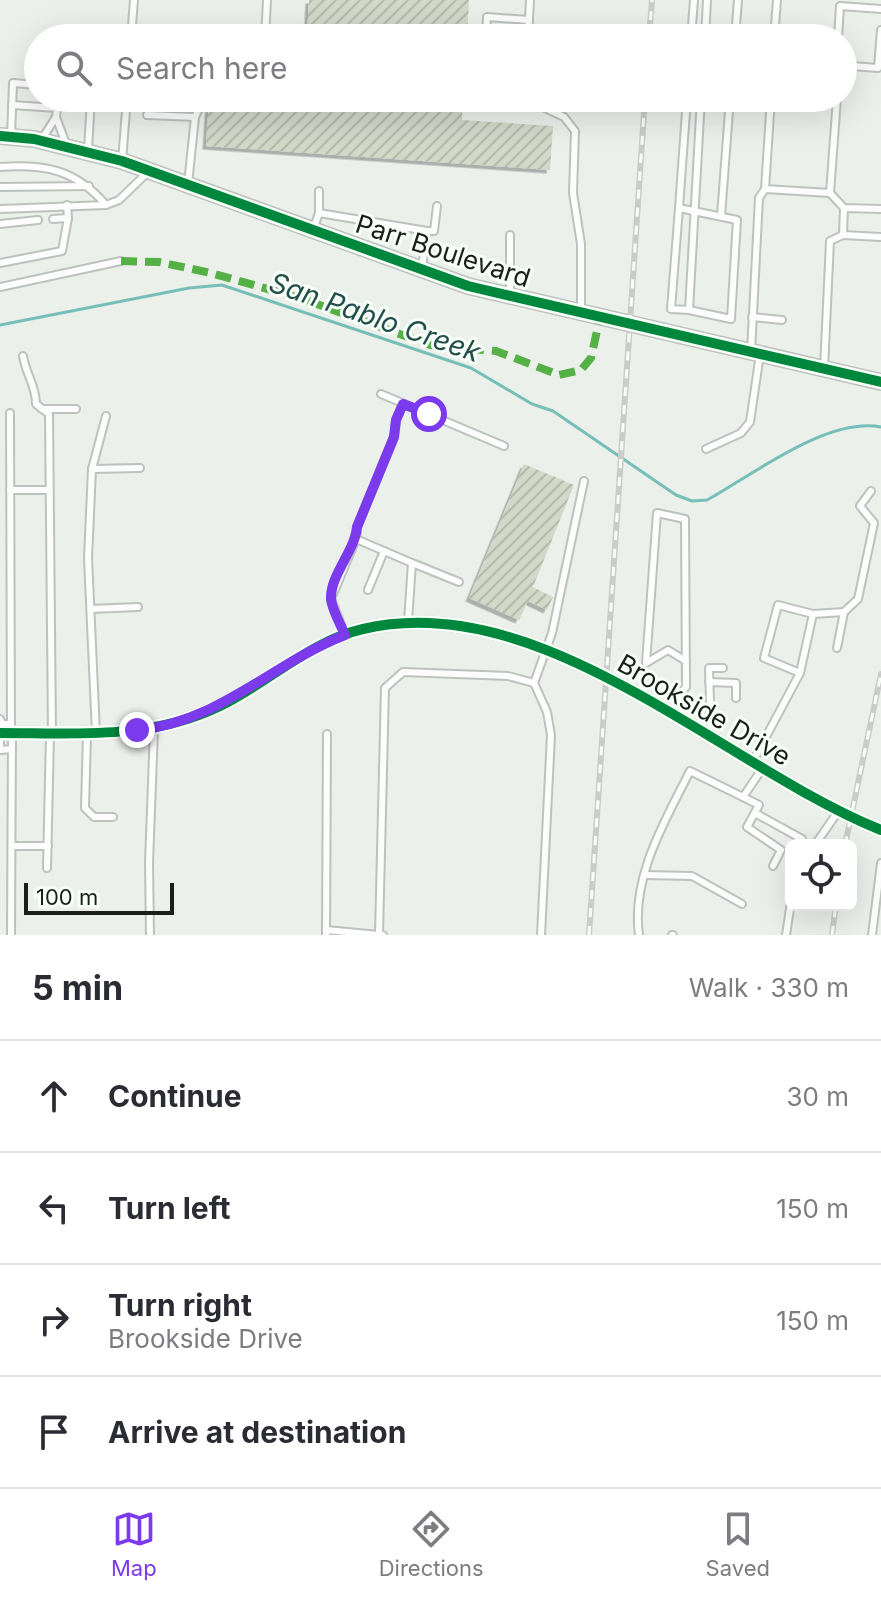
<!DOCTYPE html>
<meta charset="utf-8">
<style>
body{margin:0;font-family:Inter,sans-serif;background:#f2f2f3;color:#2b2b33}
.controls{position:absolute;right:24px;bottom:24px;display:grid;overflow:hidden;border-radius:12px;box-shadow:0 8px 32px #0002}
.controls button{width:72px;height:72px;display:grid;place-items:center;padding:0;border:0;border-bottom:2px solid #e1e1e2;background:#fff;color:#2b2b33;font:40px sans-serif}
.scale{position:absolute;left:24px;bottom:20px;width:150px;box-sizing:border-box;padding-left:8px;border:4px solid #1b1e1b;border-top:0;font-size:22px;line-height:28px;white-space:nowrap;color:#1b1e1b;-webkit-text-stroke:6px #f8fff8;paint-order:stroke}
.stop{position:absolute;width:24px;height:24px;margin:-18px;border:6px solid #7c3aed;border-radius:50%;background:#fff}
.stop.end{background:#7c3aed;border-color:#fff;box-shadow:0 2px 8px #0008}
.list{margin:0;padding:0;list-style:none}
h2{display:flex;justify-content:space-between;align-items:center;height:104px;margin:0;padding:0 32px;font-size:34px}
h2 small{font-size:26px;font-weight:400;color:#7c7c81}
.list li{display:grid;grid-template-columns:52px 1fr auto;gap:24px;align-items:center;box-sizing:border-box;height:112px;padding:0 32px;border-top:2px solid #e1e1e2}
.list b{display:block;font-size:30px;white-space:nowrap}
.list p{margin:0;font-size:26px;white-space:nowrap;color:#7c7c81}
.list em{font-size:26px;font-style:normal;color:#7c7c81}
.icon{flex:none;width:44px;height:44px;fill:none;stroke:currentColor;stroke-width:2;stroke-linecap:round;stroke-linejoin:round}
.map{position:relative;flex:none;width:881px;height:935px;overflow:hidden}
.search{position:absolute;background:#fff;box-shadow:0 8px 32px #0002;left:24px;right:24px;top:24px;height:88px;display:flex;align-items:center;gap:20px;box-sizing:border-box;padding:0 28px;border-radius:44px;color:#7c7c81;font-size:30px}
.sheet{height:552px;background:#fff}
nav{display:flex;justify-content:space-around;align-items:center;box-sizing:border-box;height:112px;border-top:2px solid #e1e1e2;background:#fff;font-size:22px;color:#7c7c81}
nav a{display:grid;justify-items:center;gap:4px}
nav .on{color:#7c3aed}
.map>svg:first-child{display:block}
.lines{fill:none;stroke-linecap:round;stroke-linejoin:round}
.stream{stroke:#77beb9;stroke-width:3}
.building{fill:url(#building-hatch);filter:url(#shadow)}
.service-casing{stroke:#bec2be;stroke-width:10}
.minor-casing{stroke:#bec2be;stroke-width:15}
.tertiary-casing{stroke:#bec2be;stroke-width:18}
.service{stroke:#fcfdfc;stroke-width:6}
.minor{stroke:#fcfdfc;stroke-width:11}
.tertiary{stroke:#fcfdfc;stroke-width:14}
.rail-casing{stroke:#cbcbcb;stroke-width:6}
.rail{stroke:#f8fff8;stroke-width:3;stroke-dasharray:9;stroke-linecap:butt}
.quiet{stroke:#55b145;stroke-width:8;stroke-dasharray:16 8;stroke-linecap:butt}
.cycleway-casing{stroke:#f8fff8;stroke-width:15}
.cycleway{stroke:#00873e;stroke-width:10}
.route{stroke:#7c3aed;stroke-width:10}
.labels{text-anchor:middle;stroke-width:6;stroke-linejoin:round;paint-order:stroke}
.street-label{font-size:26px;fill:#1b1e1b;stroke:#f8fff8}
.water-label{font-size:28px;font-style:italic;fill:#224e4b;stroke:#f8fff8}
</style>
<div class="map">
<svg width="881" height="935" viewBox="0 0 881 935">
<defs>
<pattern id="building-hatch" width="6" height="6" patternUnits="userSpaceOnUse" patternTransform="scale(2)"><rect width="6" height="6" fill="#d3d8c9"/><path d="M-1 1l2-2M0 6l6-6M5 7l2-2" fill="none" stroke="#b5b9ac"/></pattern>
<filter id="shadow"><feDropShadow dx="-3.5" dy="3.5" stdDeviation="0" flood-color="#0004"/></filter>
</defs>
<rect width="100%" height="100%" fill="#ebf0eb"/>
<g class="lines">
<!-- stream -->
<path class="stream" d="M0,325L189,288L222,285L471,368L532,404L553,411L676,495L692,501L707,500C754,474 827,417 881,427"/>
</g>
<!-- building -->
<g class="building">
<polygon points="309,0 469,0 467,38 307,38"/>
<polygon points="302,98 463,98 462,120 553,126 550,170 206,146 209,102 302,108"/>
<polygon points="524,464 574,485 533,587 553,597 547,610 528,601 519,620 469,598"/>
</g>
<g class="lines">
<!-- service casing -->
<g class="service-casing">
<g id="service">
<polyline points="131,38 134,0"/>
<polyline points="265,38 267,0"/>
<polyline points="486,38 487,17 529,20"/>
<polyline points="528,38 530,0"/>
<polyline points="691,38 694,0"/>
<polyline points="705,38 707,0"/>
<polyline points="735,38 738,0"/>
<polyline points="774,38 777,0"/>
<polyline points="838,38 840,6 881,9"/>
<polyline points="843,57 851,66 878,68 881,30"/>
<polyline points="490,98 524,101"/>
<polyline points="524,98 564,117 575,131 573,193 581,244 581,311"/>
<polyline points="12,105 57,108 56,117 42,139"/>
<polyline points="147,115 195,117"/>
<polyline points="56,117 66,144"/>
<polyline points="11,137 13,83 38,85"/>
<polyline points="88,150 91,98"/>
<polyline points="122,161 127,98"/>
<path d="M0,167C45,164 75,169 106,205"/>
<polyline points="188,184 195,117 204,98"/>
<polyline points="0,187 89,186"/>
<polyline points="765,189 771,98"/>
<polyline points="830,193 837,98"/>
<polyline points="679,208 687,98"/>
<polyline points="0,209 106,205 119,200 147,173"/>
<polyline points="319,213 427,231 422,268"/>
<polyline points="721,216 730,98"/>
<polyline points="53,219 68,218"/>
<polyline points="0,224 38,220"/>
<polyline points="313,230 319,213 319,191"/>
<polyline points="427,231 434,231 437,206"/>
<polyline points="843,235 881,237"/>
<polyline points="0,263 62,251 68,218 67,205"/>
<polyline points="0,287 121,261"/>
<polyline points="510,296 510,235"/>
<polyline points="689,310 671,309 679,208 737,220 731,319 689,310 701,98"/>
<polyline points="752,317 782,320"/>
<polyline points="751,352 759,198 765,189 830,193 844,208 881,209"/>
<path d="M23,356C26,375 36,385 36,404L49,414L52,734"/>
<polyline points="824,369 830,241 843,235 844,208"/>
<polyline points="381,394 504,446"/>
<polyline points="42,409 76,409"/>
<polyline points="10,413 11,733"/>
<polyline points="706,449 741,433 750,422 760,354"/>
<polyline points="92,469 140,468"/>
<polyline points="10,490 49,490"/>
<polyline points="356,539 357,527 394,437 396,420 403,404"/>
<polyline points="412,563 459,582"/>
<polyline points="368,590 384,551"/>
<polyline points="91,609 138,607"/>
<polyline points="345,635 331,599 356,539 412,563 408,621"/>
<polyline points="837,648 844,612"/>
<polyline points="800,673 764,658 778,605 813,614"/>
<polyline points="709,682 736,683 736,698"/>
<polyline points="679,716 679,695 686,687 685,519 657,513 646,663 668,650 686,661"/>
<polyline points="0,719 2,724 11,724"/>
<polyline points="96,733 88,558 92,469 106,416"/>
<polyline points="0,734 0,750 12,749"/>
<polyline points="87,734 85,808 94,817 113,817"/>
<polyline points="711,735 709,668 723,668"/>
<polyline points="752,763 800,673 813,614 844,612 858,599 874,523 860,506 871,491"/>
<polyline points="762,769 743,797 759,805 747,827 781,850 773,866"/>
<polyline points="755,813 802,839"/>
<polyline points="815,845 837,813"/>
<polyline points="12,846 48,846"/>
<polyline points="47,868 50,734"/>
<polyline points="645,875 692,876 742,904"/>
<polyline points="326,930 379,935"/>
<polyline points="11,935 12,733"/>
<polyline points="150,935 149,863 154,729"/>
<polyline points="326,935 327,734"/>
<polyline points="383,935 379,934 385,688 403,672 508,676 534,683"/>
<polyline points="541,935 551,735 547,712 534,683 552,633 584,481"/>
<path d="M639,935C631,877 665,821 690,771L743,797"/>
<polyline points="672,935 673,935"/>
<polyline points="786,935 791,902"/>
<polyline points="872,935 881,863"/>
</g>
</g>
<!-- minor casing -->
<g class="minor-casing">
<path id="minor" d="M0,733C74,733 151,740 220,706C268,683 310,641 363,629C542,587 723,766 881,830"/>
</g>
<!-- tertiary casing -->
<g class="tertiary-casing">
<polyline id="tertiary" points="0,136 34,139 122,161 468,286 881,382"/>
</g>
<!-- service -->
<use href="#service" class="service"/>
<!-- minor -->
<use href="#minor" class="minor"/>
<!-- tertiary -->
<use href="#tertiary" class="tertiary"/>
<!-- rail casing -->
<g class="rail-casing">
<g id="rail">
<polyline points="649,38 652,0"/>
<polyline points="845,845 881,674"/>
<polyline points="589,935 645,98"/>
<polyline points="832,935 836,905"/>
</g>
</g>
<!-- rail -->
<use href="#rail" class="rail"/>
<!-- quiet -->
<polyline class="quiet" points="121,261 159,262 211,273 300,298 430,345 496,351 559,375 581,370 591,358 600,317"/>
<!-- cycleway casing -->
<g class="cycleway-casing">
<g id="cycleway">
<polyline points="0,136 34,139 122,161 468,286 881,382"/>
<path d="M0,733C74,733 151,740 220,706C268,683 310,641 363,629C542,587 723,766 881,830"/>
</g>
</g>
<!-- cycleway -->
<use href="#cycleway" class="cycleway"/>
</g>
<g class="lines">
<!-- route -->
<path class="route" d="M137,730C218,723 273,663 345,635C341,625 332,610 331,599C330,575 355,551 357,527L394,437L396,420L403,404L429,414"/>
</g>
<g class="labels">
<!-- street labels -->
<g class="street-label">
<text transform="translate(443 251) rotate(18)" y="9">Parr Boulevard</text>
<text transform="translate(704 710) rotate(30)" y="9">Brookside Drive</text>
</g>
<!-- water labels -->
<g class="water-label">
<text transform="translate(375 317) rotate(19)" y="10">San Pablo Creek</text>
</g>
</g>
</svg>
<div class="controls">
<button><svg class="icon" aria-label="locate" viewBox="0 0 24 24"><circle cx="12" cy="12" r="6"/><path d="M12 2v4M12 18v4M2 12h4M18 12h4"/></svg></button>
</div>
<div class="scale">100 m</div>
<div class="stop" style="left:429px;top:414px"></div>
<div class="stop end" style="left:137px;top:730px"></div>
<div class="search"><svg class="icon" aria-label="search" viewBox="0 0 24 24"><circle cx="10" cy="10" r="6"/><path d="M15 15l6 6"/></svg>Search here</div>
</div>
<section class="sheet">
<h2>5 min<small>Walk · 330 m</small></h2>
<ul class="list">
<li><svg class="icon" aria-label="ahead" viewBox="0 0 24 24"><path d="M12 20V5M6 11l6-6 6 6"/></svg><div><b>Continue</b></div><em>30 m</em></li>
<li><svg class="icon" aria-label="left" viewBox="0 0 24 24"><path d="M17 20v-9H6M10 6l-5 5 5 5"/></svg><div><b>Turn left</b></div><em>150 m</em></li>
<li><svg class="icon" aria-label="right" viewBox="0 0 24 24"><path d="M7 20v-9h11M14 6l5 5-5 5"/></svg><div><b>Turn right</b><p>Brookside Drive</p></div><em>150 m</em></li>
<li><svg class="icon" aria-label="arrive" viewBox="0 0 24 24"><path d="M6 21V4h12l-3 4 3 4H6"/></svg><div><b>Arrive at destination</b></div></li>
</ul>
</section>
<nav>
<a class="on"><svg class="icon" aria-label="map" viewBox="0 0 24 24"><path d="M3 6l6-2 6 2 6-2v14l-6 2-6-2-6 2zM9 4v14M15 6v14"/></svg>Map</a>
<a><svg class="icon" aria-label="directions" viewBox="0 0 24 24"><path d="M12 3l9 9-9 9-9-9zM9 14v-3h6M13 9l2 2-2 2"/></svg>Directions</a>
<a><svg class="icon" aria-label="saved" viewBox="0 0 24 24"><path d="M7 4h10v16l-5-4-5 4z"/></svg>Saved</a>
</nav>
